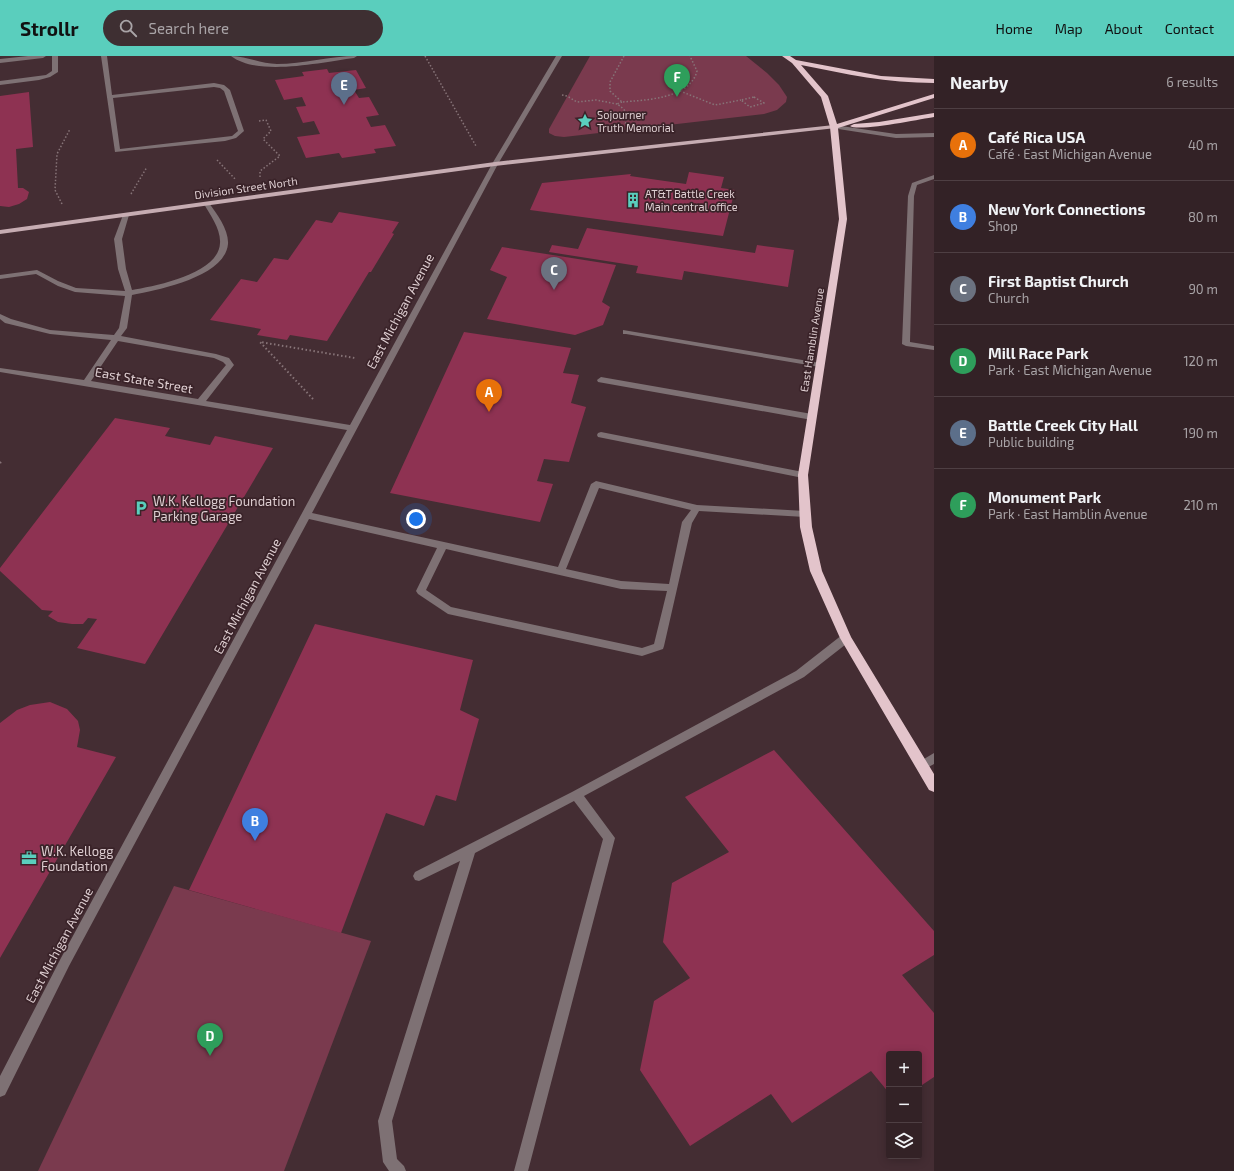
<!DOCTYPE html>
<meta charset="utf-8">
<style>
body{margin:0;font-family:"Exo 2",sans-serif;background:#3e2f32;color:#f1f3f6}
.controls{position:absolute;right:12px;bottom:12px;display:grid;overflow:hidden;border-radius:4px;box-shadow:0 2px 10px #0003}
.controls button{width:36px;height:36px;display:grid;place-items:center;padding:0;border:0;border-bottom:1px solid #4e3f43;background:#332226;color:#f1f3f6;font:20px sans-serif}
.you{position:absolute;left:416px;top:463px;width:14px;height:14px;margin:-10px;border:3px solid #fff;border-radius:50%;background:#1a73e8;box-shadow:0 0 0 6px #1a73e833}
.badge{display:grid;place-items:center;width:26px;height:26px;border-radius:50%;background:#5acebd;color:#fff;font-size:13px;font-weight:700}
.pin{position:absolute;translate:-50% -33px;filter:drop-shadow(0 1px 2px #0008)}
.pin::after{content:'';position:absolute;top:21px;width:14px;height:12px;background:inherit;clip-path:polygon(0 0,100% 0,50% 100%)}
.list{margin:0;padding:0;list-style:none}
h2{display:flex;justify-content:space-between;align-items:center;height:52px;margin:0;padding:0 16px;font-size:17px}
h2 small{font-size:13px;font-weight:400;color:#a9a4a7}
.list li{display:grid;grid-template-columns:26px 1fr auto;gap:12px;align-items:center;box-sizing:border-box;height:72px;padding:0 16px;border-top:1px solid #4e3f43}
.list b{display:block;font-size:15px;white-space:nowrap}
.list p{margin:0;font-size:13px;white-space:nowrap;color:#a9a4a7}
.list em{font-size:13px;font-style:normal;color:#a9a4a7}
.icon{flex:none;width:22px;height:22px;fill:none;stroke:currentColor;stroke-width:2;stroke-linecap:round;stroke-linejoin:round}
.map{position:relative;flex:none;width:934px;height:1115px;overflow:hidden}
header{display:flex;align-items:center;gap:24px;box-sizing:border-box;height:56px;padding:0 20px;background:#5acebd;color:#111}
header strong{font-size:19px}
nav{display:flex;gap:22px;margin-inline-start:auto;font-size:14px}
.search{width:280px;height:36px;background:#3e2f32;display:flex;align-items:center;gap:10px;box-sizing:border-box;padding:0 14px;border-radius:22px;color:#a9a4a7;font-size:15px}
main{display:flex}
aside{flex:1;background:#332226}
.map>svg:first-child{display:block}
.green{fill:#7a3a4e}
.building{fill:#8e3252}
.lines{fill:none;stroke-linecap:round;stroke-linejoin:round}
.path-far1{stroke:#877478;stroke-width:1.5;stroke-dasharray:1.5 2;stroke-linecap:butt}
.path{stroke:#877478;stroke-width:2;stroke-dasharray:1.5 2.5;stroke-linecap:butt}
.minor{fill:#7e7174;fill-rule:evenodd}
.major{fill:#c6acb2;fill-rule:evenodd}
.highway{fill:#e3c4cb;fill-rule:evenodd}
.labels{text-anchor:middle;stroke-width:3.5;stroke-linejoin:round;paint-order:stroke}
.far-poi-label{font-size:11px;fill:#deced1;stroke:#3a2329;text-anchor:start}
.far-street-label{font-size:11px;fill:#deced1;stroke:#3a2329}
.street-label{font-size:13px;fill:#deced1;stroke:#3a2329}
.poi-label{font-size:13px;fill:#deced1;stroke:#3a2329;text-anchor:start}
</style>
<header>
<strong>Strollr</strong>
<div class="search"><svg class="icon" aria-label="search" viewBox="0 0 24 24"><circle cx="10" cy="10" r="6"/><path d="M15 15l6 6"/></svg>Search here</div>
<nav><a>Home</a><a>Map</a><a>About</a><a>Contact</a></nav>
</header>
<main>
<div class="map">
<svg width="934" height="1115" viewBox="0 0 934 1115">
<rect width="100%" height="100%" fill="#442d33"/>
<!-- green -->
<g class="green">
<polygon points="590,0 746,0 767,17 779,29 787,41 786,46 777,54 764,58 564,81 555,80 549,77 549,73"/>
<polygon points="174,830 371,885 284,1115 38,1115"/>
</g>
<!-- building -->
<g class="building">
<polygon points="327,13 329,17 356,14 366,32 354,34 359,42 369,41 379,59 366,61 371,71 385,69 396,90 374,93 376,97 342,102 339,97 306,102 297,81 320,78 314,65 303,67 296,51 306,50 302,41 284,44 275,24 304,20 302,16"/>
<polygon points="29,36 33,91 16,93 18,132 23,132 29,136 27,143 19,148 9,151 0,150 0,40"/>
<polygon points="689,116 724,121 721,132 735,134 723,180 530,154 542,127 631,118 630,120 686,128"/>
<polygon points="339,156 399,166 392,177 394,178 371,216 369,216 327,285 290,279 287,284 257,279 261,273 210,264 241,223 257,226 274,202 288,204 316,164 332,167"/>
<polygon points="587,172 755,197 757,189 794,194 788,231 684,215 682,224 636,217 638,210 549,196 552,189 578,193"/>
<polygon points="502,191 616,209 602,246 610,251 603,269 575,279 487,263 507,221 490,214"/>
<polygon points="464,276 571,292 563,317 579,319 571,347 586,351 569,406 544,403 537,425 553,428 540,466 390,437"/>
<polygon points="115,362 170,372 165,380 210,389 215,380 273,392 145,608 77,592 97,563 88,562 83,568 72,568 58,566 48,560 53,555 42,554 0,515 0,512"/>
<polygon points="315,568 473,604 460,654 479,663 456,745 436,739 424,770 386,757 341,877 189,834"/>
<polygon points="50,646 67,653 78,665 80,674 77,691 116,701 0,902 0,667 17,654 30,649"/>
<polygon points="774,694 934,875 934,899 902,919 934,957 934,1021 919,1031 919,998 889,998 889,1037 871,1015 792,1067 771,1038 690,1090 640,1014 654,945 690,922 663,886 672,827 729,796 685,741"/>
</g>
<g class="lines">
<!-- path-far1 -->
<g class="path-far1">
<polyline points="425,0 476,90"/>
<path d="M624,0L610,26V35L622,46C645,44 690,43 697,15L690,0"/>
<polyline points="680,35 715,49 741,44"/>
<polyline points="562,39 567,40 577,46 596,44 617,48"/>
<polygon points="754,41 764,47 750,51 741,44"/>
<path d="M622,46L617,48C625,53 630,59 625,68L634,71"/>
<polyline points="259,65 266,64 271,75 263,83 280,100 260,115 260,121"/>
<polyline points="217,104 236,124"/>
<polyline points="131,138 147,111"/>
<polyline points="62,148 55,134 57,98 70,73"/>
</g>
<!-- path -->
<g class="path">
<polyline points="313,343 260,286 355,302"/>
<polyline points="0,407 2,405"/>
</g>
<!-- minor -->
<g class="minor">
<polygon points="28,0 46,0 43,2 0,7 0,3"/>
<polygon points="52,0 58,0 58,16 50,21 39,24 0,29 0,25 46,19 52,15"/>
<path d="M101,0H107L112,39L214,27L224,29L230,34L244,75L236,82L225,85L115,96ZM214,31L220,32L224,35L238,75L232,80L120,93L113,42Z"/>
<path d="M231,0C246,0 261,8 277,8C303,8 330,0 357,0L354,2C322,6 258,21 231,0Z"/>
<path d="M556,0H562L498,108L312,457L558,511L591,428L596,425L697,449L805,455L810,458L805,461L699,455L692,467L664,590L663,593L642,600L448,558L418,538L416,535L437,492L309,463L69,910L5,1039L0,1041V1020L61,902L347,374L0,316V312L84,324L111,284L50,278L5,267L0,263V258L11,263L50,274L114,279L119,272L125,240L75,236L58,230L36,218L0,223V219L37,214L58,225L76,232L125,235L118,213L114,183L123,159L126,157L129,159L122,183L126,213L132,234C155,230 219,218 220,187C221,173 210,159 204,148L209,147C217,158 229,174 228,188C225,221 158,234 132,239L127,272L121,280L216,298L229,302L234,309L206,345L350,369L492,108ZM118,285L214,302L223,306L226,309L198,343L91,325ZM599,432L691,454L682,466L669,528L621,525L566,513ZM446,493L621,533L667,535L654,588L642,592L451,551L426,534Z"/>
<polygon points="834,69 896,78 934,77 934,81 896,82 832,72 831,71"/>
<polygon points="934,119 934,123 917,129 914,140 910,286 934,290 934,294 906,290 902,288 908,140 912,127"/>
<polygon points="623,274 820,307 824,309 820,311 626,278 623,278"/>
<polygon points="601,321 812,358 816,361 812,364 598,326 597,324"/>
<polygon points="601,376 803,416 807,419 803,422 598,381 597,379 598,377"/>
<polygon points="846,578 850,579 851,582 850,585 804,621 584,740 615,782 528,1115 514,1115 603,783 574,745 475,797 392,1065 397,1103 404,1110 406,1115 389,1115 383,1106 378,1065 460,805 419,825 415,824 413,820 415,816 572,736 796,615 842,579"/>
<polygon points="934,697 934,708 923,714 919,712 917,709 919,706"/>
</g>
<!-- major -->
<polygon class="major" points="834,69 837,71 836,72 495,110 0,178 0,174 495,106"/>
<!-- highway -->
<g class="highway">
<path d="M782,0H790L796,4L881,20L934,23V27C888,27 845,18 801,9L828,40L837,68L934,38V42L838,72L847,163L808,419L812,471L822,515L851,581L934,718V736L929,734L840,582L810,515L800,471L798,419L839,163L830,71L821,41L792,7Z"/>
<path d="M934,57V61C921,63 858,76 850,70L854,68L879,66Z"/>
</g>
</g>
<!-- icons -->
<defs>
<g id="sight-bare" transform="scale(1.2)"><path d="M0-6L1.8-2.2L6-1.7L2.9 1.2L3.7 5.4L0 3.3L-3.7 5.4L-2.9 1.2L-6-1.7L-1.8-2.2Z" fill="#5acebd" stroke="#3a2329" stroke-width="2.5" paint-order="stroke"/></g>
<g id="building-bare" transform="scale(1.2)"><path d="M-4-6H4V6H1V3H-1V6H-4ZM-2.5-4.3h1.7v1.8h-1.7ZM.8-4.3h1.7v1.8H.8ZM-2.5-1h1.7V.8h-1.7ZM.8-1h1.7V.8H.8Z" fill="#5acebd" stroke="#3a2329" stroke-width="2.5" paint-order="stroke"/></g>
<g id="parking-bare" transform="scale(1.2)"><path d="M-3.5-5.5H1a3.5 3.5 0 0 1 0 7H-1V5.5H-3.5ZM-1-3.4V-.6H.8a1.4 1.4 0 0 0 0-2.8Z" fill="#5acebd" stroke="#3a2329" stroke-width="2.5" paint-order="stroke"/></g>
<g id="office-bare" transform="scale(1.2)"><path d="M-6-3h4V-5.5h4V-3h4V5H-6ZM-1-4.5V-3h2v-1.5ZM-6 0V1H6V0Z" fill="#5acebd" stroke="#3a2329" stroke-width="2.5" paint-order="stroke"/></g>
</defs>
<g fill-rule="evenodd">
<use href="#sight-bare" x="585" y="65"/>
<use href="#building-bare" x="633" y="144"/>
<use href="#parking-bare" x="141" y="452"/>
<use href="#office-bare" x="29" y="802"/>
</g>
<g class="labels">
<!-- far-poi labels -->
<g class="far-poi-label">
<text x="597" y="63">Sojourner<tspan x="597" dy="13">Truth Memorial</tspan></text>
<text x="645" y="142">AT&amp;T Battle Creek<tspan x="645" dy="13">Main central office</tspan></text>
</g>
<!-- far-street labels -->
<g class="far-street-label">
<text transform="translate(246 132) rotate(-8)" y="4">Division Street North</text>
<text transform="translate(812 284) rotate(-81)" y="4">East Hamblin Avenue</text>
</g>
<!-- street labels -->
<g class="street-label">
<text transform="translate(400 255) rotate(-62)" y="5">East Michigan Avenue</text>
<text transform="translate(144 324) rotate(10)" y="5">East State Street</text>
<text transform="translate(247 540) rotate(-62)" y="5">East Michigan Avenue</text>
<text transform="translate(59 889) rotate(-62)" y="5">East Michigan Avenue</text>
</g>
<!-- poi labels -->
<g class="poi-label">
<text x="153" y="450">W.K. Kellogg Foundation<tspan x="153" dy="15">Parking Garage</tspan></text>
<text x="41" y="800">W.K. Kellogg<tspan x="41" dy="15">Foundation</tspan></text>
</g>
</g>
</svg>
<div class="controls">
<button>+</button>
<button>−</button>
<button><svg class="icon" aria-label="layers" viewBox="0 0 24 24"><path d="M12 4l9 5-9 5-9-5zM3 14l9 5 9-5"/></svg></button>
</div>
<div class="you"></div>
<div class="pin badge" style="left:489px;top:356px;background:#e8710a">A</div>
<div class="pin badge" style="left:255px;top:785px;background:#3f7fe0">B</div>
<div class="pin badge" style="left:554px;top:234px;background:#6b7280">C</div>
<div class="pin badge" style="left:210px;top:1000px;background:#2e9e5b">D</div>
<div class="pin badge" style="left:344px;top:49px;background:#5c6f8a">E</div>
<div class="pin badge" style="left:677px;top:41px;background:#2e9e5b">F</div>
</div>
<aside>
<h2>Nearby<small>6 results</small></h2>
<ul class="list">
<li><span class="badge" style="background:#e8710a">A</span><div><b>Café Rica USA</b><p>Café · East Michigan Avenue</p></div><em>40 m</em></li>
<li><span class="badge" style="background:#3f7fe0">B</span><div><b>New York Connections</b><p>Shop</p></div><em>80 m</em></li>
<li><span class="badge" style="background:#6b7280">C</span><div><b>First Baptist Church</b><p>Church</p></div><em>90 m</em></li>
<li><span class="badge" style="background:#2e9e5b">D</span><div><b>Mill Race Park</b><p>Park · East Michigan Avenue</p></div><em>120 m</em></li>
<li><span class="badge" style="background:#5c6f8a">E</span><div><b>Battle Creek City Hall</b><p>Public building</p></div><em>190 m</em></li>
<li><span class="badge" style="background:#2e9e5b">F</span><div><b>Monument Park</b><p>Park · East Hamblin Avenue</p></div><em>210 m</em></li>
</ul>
</aside>
</main>
